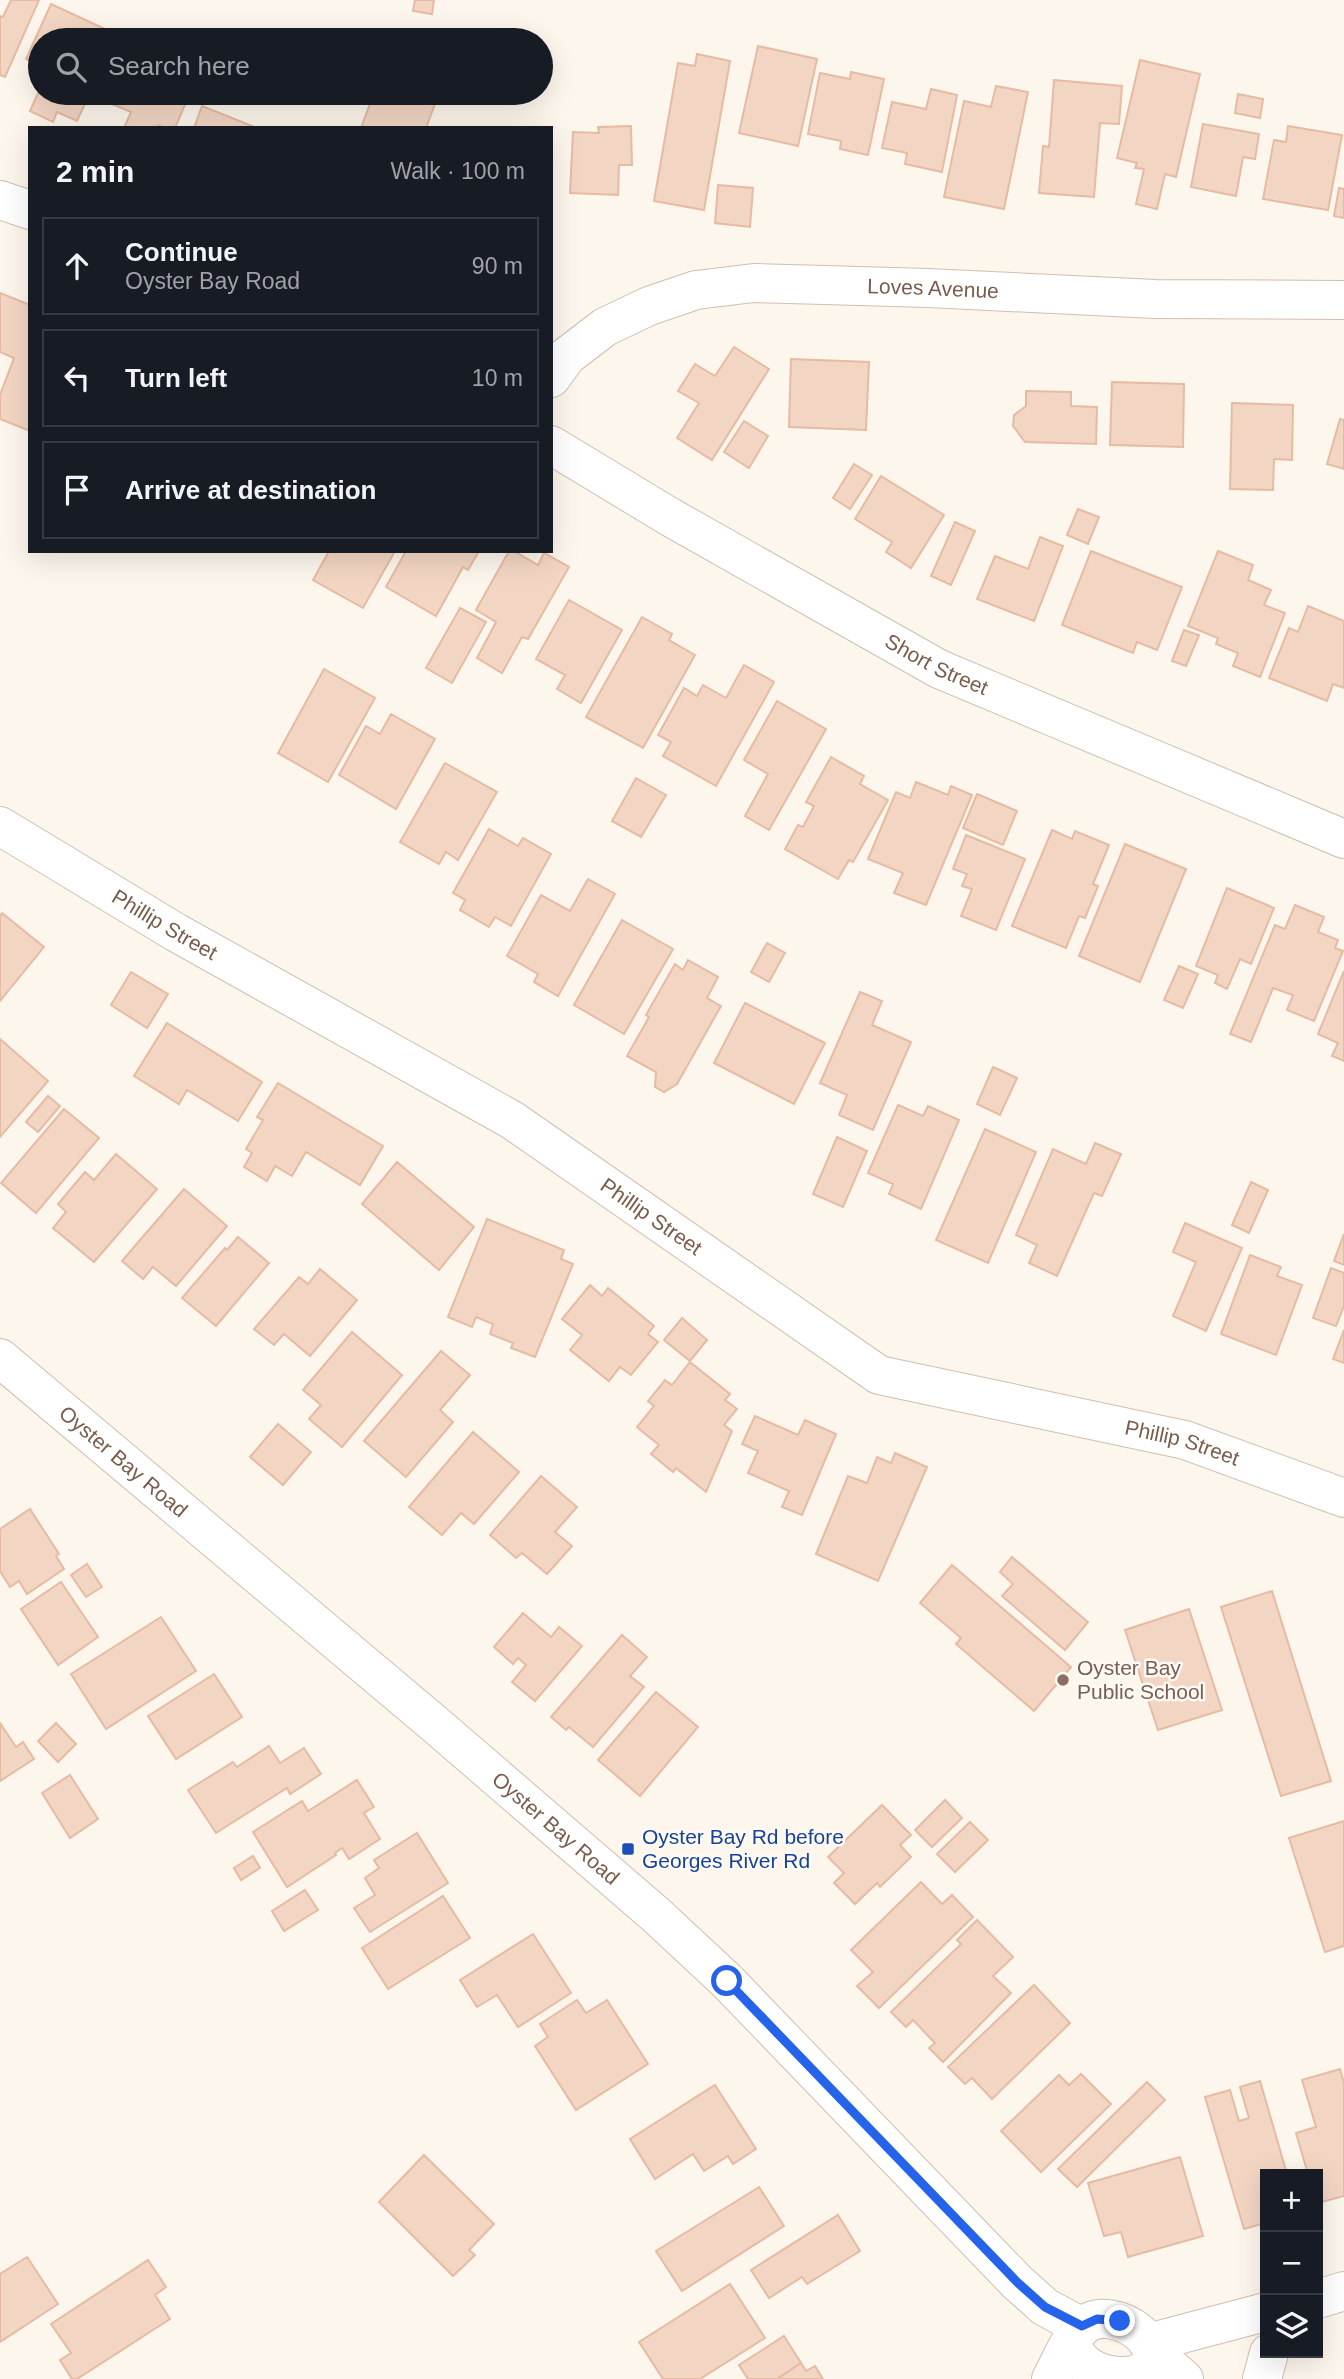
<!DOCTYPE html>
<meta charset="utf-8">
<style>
body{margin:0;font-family:Helvetica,sans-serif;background:#20242c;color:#f1f3f6}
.controls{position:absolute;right:21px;bottom:21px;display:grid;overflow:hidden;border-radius:0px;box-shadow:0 7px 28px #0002}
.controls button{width:63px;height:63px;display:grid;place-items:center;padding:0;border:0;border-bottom:2px solid #363941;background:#171b24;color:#f1f3f6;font:35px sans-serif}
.stop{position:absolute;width:21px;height:21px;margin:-16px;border:5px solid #2563eb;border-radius:50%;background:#fff}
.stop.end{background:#2563eb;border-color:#fff;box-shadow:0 2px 7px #0008}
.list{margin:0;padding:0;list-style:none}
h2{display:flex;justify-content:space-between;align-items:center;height:91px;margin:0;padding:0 28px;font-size:30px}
h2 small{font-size:23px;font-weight:400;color:#9ea1a6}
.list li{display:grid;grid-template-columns:46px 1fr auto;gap:21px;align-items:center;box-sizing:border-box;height:98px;margin:0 14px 14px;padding:0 14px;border:2px solid #363941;border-radius:0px}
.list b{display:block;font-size:26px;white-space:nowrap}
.list p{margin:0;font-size:23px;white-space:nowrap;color:#9ea1a6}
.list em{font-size:23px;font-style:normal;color:#9ea1a6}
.icon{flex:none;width:38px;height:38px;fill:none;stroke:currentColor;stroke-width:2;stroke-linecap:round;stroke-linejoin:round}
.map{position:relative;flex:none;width:1344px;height:2379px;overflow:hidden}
.search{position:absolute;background:#171b24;box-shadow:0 7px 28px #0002;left:28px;top:28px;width:525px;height:77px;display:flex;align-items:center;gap:18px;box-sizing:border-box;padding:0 24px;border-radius:38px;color:#9ea1a6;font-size:26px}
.panel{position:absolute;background:#171b24;box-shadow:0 7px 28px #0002;left:28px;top:126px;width:525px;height:427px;border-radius:0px}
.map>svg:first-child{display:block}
.building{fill:#f3d5c3;stroke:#e6bba3;stroke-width:2}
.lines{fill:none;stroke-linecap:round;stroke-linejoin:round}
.minor-casing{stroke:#d1beb0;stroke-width:40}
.minor{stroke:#fff;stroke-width:38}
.route{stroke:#2563eb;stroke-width:9}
.education-dot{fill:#8d6e63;stroke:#fffaf3;stroke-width:2.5}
.transit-dot{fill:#1a4fb4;stroke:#fffaf3;stroke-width:2.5}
.labels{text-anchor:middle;stroke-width:5;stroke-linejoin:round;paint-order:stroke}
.street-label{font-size:21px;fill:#7a5c4d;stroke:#fffaf3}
.education-label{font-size:21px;fill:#785e54;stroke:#fffaf3;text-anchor:start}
.transit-label{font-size:21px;fill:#164399;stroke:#fffaf3;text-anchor:start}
</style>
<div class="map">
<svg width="1344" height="2379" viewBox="0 0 1344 2379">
<rect width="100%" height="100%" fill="#fdf6ec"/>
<!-- building -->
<g class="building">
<polygon points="11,0 39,0 5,77 0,75 0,16 3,17"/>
<polygon points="415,0 434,0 432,14 413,11"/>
<polygon points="51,4 120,36 118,40 40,40 40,66 26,59"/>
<polygon points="758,46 817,59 798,146 739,133"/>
<polygon points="697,54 730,61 704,210 654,201 678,63 695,66"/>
<polygon points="1140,60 1200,74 1176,177 1165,174 1157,209 1136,204 1144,169 1135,168 1137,163 1117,158"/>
<polygon points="851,72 884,79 868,155 840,149 841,141 808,134 820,73 850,79"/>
<polygon points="1054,80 1122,86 1119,124 1100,123 1094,197 1039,193 1043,146 1049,147"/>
<polygon points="996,86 1028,92 1004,209 944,197 964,101 991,107"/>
<polygon points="40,89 40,93 90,93 77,121 57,112 53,122 30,111"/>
<polygon points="931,89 957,95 942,172 905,164 907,153 882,148 892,102 926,109"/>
<polygon points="111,93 190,93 175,128 165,128 158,125 157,128 124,128 131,112 107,102"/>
<polygon points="374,93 439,93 426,128 361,128"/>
<polygon points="1238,94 1263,99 1260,118 1235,113"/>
<polygon points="202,106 257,128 194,128"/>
<polygon points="1203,124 1259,134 1255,159 1243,157 1236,196 1191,187"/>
<polygon points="631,126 632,165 619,165 618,195 570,193 573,132 599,133 598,127"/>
<polygon points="1288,126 1342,135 1328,210 1263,199 1274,140 1286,142"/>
<polygon points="718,185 753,188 750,227 715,223"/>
<polygon points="1339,188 1344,189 1344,218 1334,216"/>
<polygon points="0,293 30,305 30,431 0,419 0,395 14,358 0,352"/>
<polygon points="734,347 769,369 712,460 677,438 699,403 678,391 695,364 715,376"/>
<polygon points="791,359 869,362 866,430 789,427"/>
<polygon points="1112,382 1184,384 1183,447 1110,445"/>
<polygon points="1026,391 1071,392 1071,406 1097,407 1096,444 1025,442 1013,426 1014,415 1026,406"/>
<polygon points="1232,403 1293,405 1292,460 1274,459 1273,490 1230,489"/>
<polygon points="1340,419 1344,420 1344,469 1327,464"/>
<polygon points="744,421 768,436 749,468 724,452"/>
<polygon points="854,464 872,475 850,509 833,498"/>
<polygon points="881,476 944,515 911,568 886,552 892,542 855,519"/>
<polygon points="1078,509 1099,517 1088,544 1067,535"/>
<polygon points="955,522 975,531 951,585 931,576"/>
<polygon points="1040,537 1063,546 1034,621 977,599 995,556 1028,569"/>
<polygon points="329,551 395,551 363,608 313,580"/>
<polygon points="406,551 479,551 468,570 463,567 436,616 386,587"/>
<polygon points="509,551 514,551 538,565 544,553 569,567 528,639 522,637 502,673 477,658 496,622 476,610"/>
<polygon points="1091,551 1182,587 1157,650 1137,642 1133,653 1062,625"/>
<polygon points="1218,551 1253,565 1248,580 1271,590 1264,605 1285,613 1260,677 1233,666 1238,653 1216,644 1218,638 1188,626"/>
<polygon points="569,600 622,630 581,703 557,689 565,675 536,659"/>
<polygon points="1308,606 1344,621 1344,688 1333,684 1327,701 1269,678 1289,628 1298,632"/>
<polygon points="460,608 486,622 452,683 426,668"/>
<polygon points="642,617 672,634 669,640 695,655 643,748 586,717"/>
<polygon points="1184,630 1199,635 1186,666 1172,661"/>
<polygon points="744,665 774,682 716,786 663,756 671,742 658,735 684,688 697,696 703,685 726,698"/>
<polygon points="324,669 375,698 328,782 278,753"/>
<polygon points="777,701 826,729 769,830 745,816 768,774 744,760"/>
<polygon points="391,714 435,739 396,809 339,775 366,726 380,734"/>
<polygon points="831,757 864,776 860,784 888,800 853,862 849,860 838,879 785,849 798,825 803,827 814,806 806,802"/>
<polygon points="445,763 497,792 458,860 446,852 439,864 400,842"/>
<polygon points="636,778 666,795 641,837 612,821"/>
<polygon points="916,782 948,795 951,786 972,795 926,905 894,893 903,873 868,859 896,792 910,798"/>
<polygon points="977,794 1017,811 1003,845 963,828"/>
<polygon points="489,829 518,846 523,838 551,854 511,926 495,917 489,927 460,910 465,900 453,893"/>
<polygon points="1052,830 1072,839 1075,831 1109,845 1093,884 1098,886 1085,918 1079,916 1066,948 1012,926"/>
<polygon points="966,835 1025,859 996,930 961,916 972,889 962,886 967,874 953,869"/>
<polygon points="1125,844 1186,869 1140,982 1079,956"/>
<polygon points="588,879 615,894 558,996 534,982 538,974 507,956 541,895 570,911"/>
<polygon points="1227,888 1274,908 1251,964 1240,959 1227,989 1215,983 1218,975 1196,966"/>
<polygon points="1295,905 1324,917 1318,932 1338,940 1335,948 1343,951 1314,1021 1287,1010 1293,995 1273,988 1251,1042 1230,1034 1275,925 1285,929"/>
<polygon points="2,913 44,947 0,1001 0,916"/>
<polygon points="622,920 673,949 624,1034 574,1005"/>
<polygon points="767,943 785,953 769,982 751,972"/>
<polygon points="688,960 718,977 707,998 721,1006 677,1084 664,1092 655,1087 656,1072 627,1056 649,1017 646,1015 675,964 683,970"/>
<polygon points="1179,966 1198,974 1183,1008 1164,1000"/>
<polygon points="1344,971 1344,1061 1332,1056 1338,1043 1318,1034"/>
<polygon points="131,972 168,994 147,1028 111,1005"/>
<polygon points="860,992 882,1001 872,1025 911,1042 873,1130 839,1115 847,1095 820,1083"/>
<polygon points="745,1003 825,1043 794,1104 714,1063"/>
<polygon points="167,1023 262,1082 238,1121 187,1090 179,1104 134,1076"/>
<polygon points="0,1039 48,1081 0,1137"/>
<polygon points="993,1067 1017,1078 1000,1115 977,1104"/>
<polygon points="278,1083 383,1146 360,1185 306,1152 292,1176 275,1166 267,1181 244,1167 252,1153 246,1149 263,1120 257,1117"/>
<polygon points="48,1096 60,1106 38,1132 26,1122"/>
<polygon points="898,1105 923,1116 928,1106 959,1120 921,1209 889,1194 893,1184 868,1173"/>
<polygon points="64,1109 99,1138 36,1213 1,1183"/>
<polygon points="985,1129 1036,1152 988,1263 936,1240"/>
<polygon points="837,1137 867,1151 843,1207 813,1194"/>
<polygon points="1095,1143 1121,1154 1102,1196 1094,1193 1057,1276 1029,1263 1037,1245 1016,1235 1053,1149 1086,1164"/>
<polygon points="116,1154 157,1189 94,1262 53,1228 66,1212 58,1204 85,1172 94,1180"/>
<polygon points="397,1162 474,1227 439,1270 362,1204"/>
<polygon points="1251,1182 1268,1190 1249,1233 1232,1225"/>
<polygon points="184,1189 227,1226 176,1286 153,1267 143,1279 122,1261"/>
<polygon points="487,1219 564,1250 561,1259 573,1264 535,1357 511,1348 513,1343 490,1334 493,1324 476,1317 472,1327 448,1317"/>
<polygon points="1185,1223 1242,1248 1206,1331 1173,1316 1196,1262 1173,1252"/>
<polygon points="1344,1234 1344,1265 1334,1261"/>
<polygon points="238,1237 269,1263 216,1326 182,1298 225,1248 227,1250"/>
<polygon points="1250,1255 1281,1267 1277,1276 1302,1285 1276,1355 1221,1334"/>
<polygon points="1331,1268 1344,1273 1344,1306 1336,1326 1313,1318"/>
<polygon points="320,1269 357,1300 310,1356 284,1334 274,1345 254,1329 299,1277 308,1284"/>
<polygon points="590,1285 602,1296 608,1288 654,1326 648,1334 658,1342 631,1375 620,1367 609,1381 570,1350 582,1335 562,1319"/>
<polygon points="682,1318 707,1340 690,1361 664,1340"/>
<polygon points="1344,1330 1344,1363 1333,1359"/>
<polygon points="352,1332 402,1375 342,1447 309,1419 321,1405 303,1390"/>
<polygon points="441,1351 470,1375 440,1410 453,1422 406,1477 364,1441"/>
<polygon points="690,1362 730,1394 725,1400 737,1409 724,1425 732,1431 706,1492 676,1468 673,1472 651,1454 659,1445 637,1427 654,1406 648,1401 665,1380 672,1385"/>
<polygon points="755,1416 798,1435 805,1420 836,1434 802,1515 782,1507 789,1491 748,1473 758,1451 742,1444"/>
<polygon points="278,1424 311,1452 283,1485 250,1457"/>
<polygon points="473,1432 519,1472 474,1524 461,1513 442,1535 409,1507"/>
<polygon points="895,1453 927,1467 878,1581 816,1554 848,1476 867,1483 877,1457 891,1463"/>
<polygon points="541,1476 577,1507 555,1532 572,1546 547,1574 522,1553 516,1558 490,1535"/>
<polygon points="30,1509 59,1554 56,1556 64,1569 27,1594 19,1581 10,1587 0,1571 0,1529"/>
<polygon points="1012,1557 1088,1622 1065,1650 1002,1596 1013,1584 1000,1572"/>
<polygon points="87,1564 102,1587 86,1597 71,1575"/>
<polygon points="952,1565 1071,1667 1034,1711 956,1644 961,1638 920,1603"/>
<polygon points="61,1582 98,1637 58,1665 21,1609"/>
<polygon points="1272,1591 1331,1781 1281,1796 1221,1607"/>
<polygon points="1189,1609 1222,1710 1158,1730 1125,1630"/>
<polygon points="523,1613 551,1637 559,1627 582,1646 535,1701 512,1682 526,1665 518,1658 513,1664 494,1647"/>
<polygon points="161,1617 196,1671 106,1729 71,1674"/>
<polygon points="622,1635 647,1657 630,1676 644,1687 593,1747 569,1727 566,1730 551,1717"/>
<polygon points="214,1674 242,1717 176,1759 148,1716"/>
<polygon points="656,1692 698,1727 640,1796 598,1760"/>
<polygon points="0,1723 16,1747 23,1742 34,1759 0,1781"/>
<polygon points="56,1723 76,1744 58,1762 38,1741"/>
<polygon points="269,1746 280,1763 304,1748 321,1774 290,1794 287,1788 216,1833 188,1790 233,1762 237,1767"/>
<polygon points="70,1775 98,1819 70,1838 42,1793"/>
<polygon points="357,1780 374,1807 364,1813 380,1839 349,1859 342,1848 335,1853 336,1855 287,1887 253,1832 302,1801 308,1811"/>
<polygon points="945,1800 962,1818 932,1847 915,1830"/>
<polygon points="882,1805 911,1835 900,1845 911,1857 880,1887 877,1883 855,1904 834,1883 844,1873 828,1857"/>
<polygon points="1344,1821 1344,1946 1325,1952 1289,1838"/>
<polygon points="970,1822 988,1840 955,1872 937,1854"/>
<polygon points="417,1833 448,1883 370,1932 354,1908 375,1895 365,1878 379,1868 374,1860"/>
<polygon points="253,1856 260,1868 241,1880 234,1868"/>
<polygon points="921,1882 942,1904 952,1895 973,1917 879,2008 857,1986 873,1972 851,1950"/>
<polygon points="305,1890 318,1910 284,1931 272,1911"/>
<polygon points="443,1896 470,1938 388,1989 362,1948"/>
<polygon points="977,1920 1013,1957 993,1976 1011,1993 943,2062 929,2048 935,2043 913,2020 906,2027 891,2012 961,1944 957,1940"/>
<polygon points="533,1934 571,1993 518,2027 497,1995 477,2007 460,1980"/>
<polygon points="1034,1985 1070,2023 992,2099 972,2078 965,2084 948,2067"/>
<polygon points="577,2000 586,2013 607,2000 648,2064 576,2110 535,2046 548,2037 540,2024"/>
<polygon points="1340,2069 1344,2083 1344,2196 1318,2203 1318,2174 1308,2174 1296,2133 1316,2127 1302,2080"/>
<polygon points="1081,2074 1111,2104 1041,2172 1001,2131 1059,2075 1069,2085"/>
<polygon points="1260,2081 1287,2174 1265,2174 1265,2223 1244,2229 1205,2097 1230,2090 1239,2121 1249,2118 1240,2087"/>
<polygon points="1147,2082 1165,2100 1077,2187 1058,2169"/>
<polygon points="715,2085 756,2149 733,2164 728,2156 704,2171 693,2154 655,2179 630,2139"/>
<polygon points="424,2155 494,2224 469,2250 475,2255 453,2276 379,2202"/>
<polygon points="1180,2157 1203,2236 1128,2257 1121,2232 1104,2236 1088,2183"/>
<polygon points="759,2187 784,2226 682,2291 656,2251"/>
<polygon points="838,2215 860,2251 807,2284 802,2277 769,2298 751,2270"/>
<polygon points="27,2257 58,2304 0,2342 0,2274"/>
<polygon points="148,2260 166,2287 155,2295 170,2319 77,2379 72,2379 60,2360 71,2353 51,2324"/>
<polygon points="730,2284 765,2338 700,2379 663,2379 639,2342"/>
<polygon points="784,2336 801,2363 777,2379 748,2379 739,2365"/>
<polygon points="801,2363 806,2371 815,2366 823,2379 777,2379"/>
</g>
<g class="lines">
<!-- minor casing -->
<g class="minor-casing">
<g id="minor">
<polyline points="0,200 30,210"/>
<path id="s1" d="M551,378L567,356L605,327L649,306L696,290L754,283L928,288L1155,299L1344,300"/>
<path id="s2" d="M551,445L670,517L939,669L1344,839"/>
<path id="s3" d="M0,826L177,933L512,1120L879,1375L1185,1440L1344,1498"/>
<path id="s4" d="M0,1358L437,1726L655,1914L727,1981L1017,2282L1045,2307L1082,2327"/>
<polyline points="1318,2299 1344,2291"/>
<polyline points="1148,2343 1265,2312"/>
<polyline points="1154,2353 1184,2379"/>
<path d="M1051,2379C1060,2363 1068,2341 1081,2328C1112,2296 1188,2357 1134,2375C1107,2379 1078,2369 1071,2342"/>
<polyline points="1262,2379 1269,2353"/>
</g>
</g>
<!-- minor -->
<use href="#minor" class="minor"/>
</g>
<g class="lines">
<!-- route -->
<polyline class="route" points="727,1981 1017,2282 1045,2307 1082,2326 1097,2319 1120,2321"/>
</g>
<!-- markers -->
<circle class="education-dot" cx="1063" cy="1680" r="7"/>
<rect class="transit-dot" x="621" y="1842" width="14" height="14" rx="3.5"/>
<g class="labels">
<!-- street labels -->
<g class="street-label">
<text dy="7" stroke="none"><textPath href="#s1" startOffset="411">Loves Avenue</textPath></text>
<text dy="7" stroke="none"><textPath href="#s2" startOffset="444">Short Street</textPath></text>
<text dy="7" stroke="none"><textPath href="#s3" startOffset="192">Phillip Street</textPath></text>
<text dy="7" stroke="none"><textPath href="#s3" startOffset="760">Phillip Street</textPath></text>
<text dy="7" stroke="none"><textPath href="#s3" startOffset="1348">Phillip Street</textPath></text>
<text dy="7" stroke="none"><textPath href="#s4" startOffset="161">Oyster Bay Road</textPath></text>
<text dy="7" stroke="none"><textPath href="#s4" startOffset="728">Oyster Bay Road</textPath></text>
</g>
<!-- education labels -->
<g class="education-label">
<text x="1077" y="1675">Oyster Bay<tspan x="1077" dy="24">Public School</tspan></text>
</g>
<!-- transit labels -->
<g class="transit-label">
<text x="642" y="1844">Oyster Bay Rd before<tspan x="642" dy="24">Georges River Rd</tspan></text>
</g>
</g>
</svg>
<div class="controls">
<button>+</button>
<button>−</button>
<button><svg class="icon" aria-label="layers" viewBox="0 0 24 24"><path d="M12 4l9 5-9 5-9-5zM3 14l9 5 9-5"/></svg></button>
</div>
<div class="stop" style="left:727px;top:1981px"></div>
<div class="stop end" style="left:1120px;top:2321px"></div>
<div class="search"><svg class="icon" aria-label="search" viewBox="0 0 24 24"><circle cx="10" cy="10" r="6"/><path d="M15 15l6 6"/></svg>Search here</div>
<section class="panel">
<h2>2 min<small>Walk · 100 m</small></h2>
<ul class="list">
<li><svg class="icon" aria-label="ahead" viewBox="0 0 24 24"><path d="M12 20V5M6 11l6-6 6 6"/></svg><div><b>Continue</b><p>Oyster Bay Road</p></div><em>90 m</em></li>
<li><svg class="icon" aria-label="left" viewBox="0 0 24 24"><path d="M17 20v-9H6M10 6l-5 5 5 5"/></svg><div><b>Turn left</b></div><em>10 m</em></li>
<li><svg class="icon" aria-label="arrive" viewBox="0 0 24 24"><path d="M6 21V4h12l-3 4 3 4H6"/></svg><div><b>Arrive at destination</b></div></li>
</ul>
</section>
</div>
